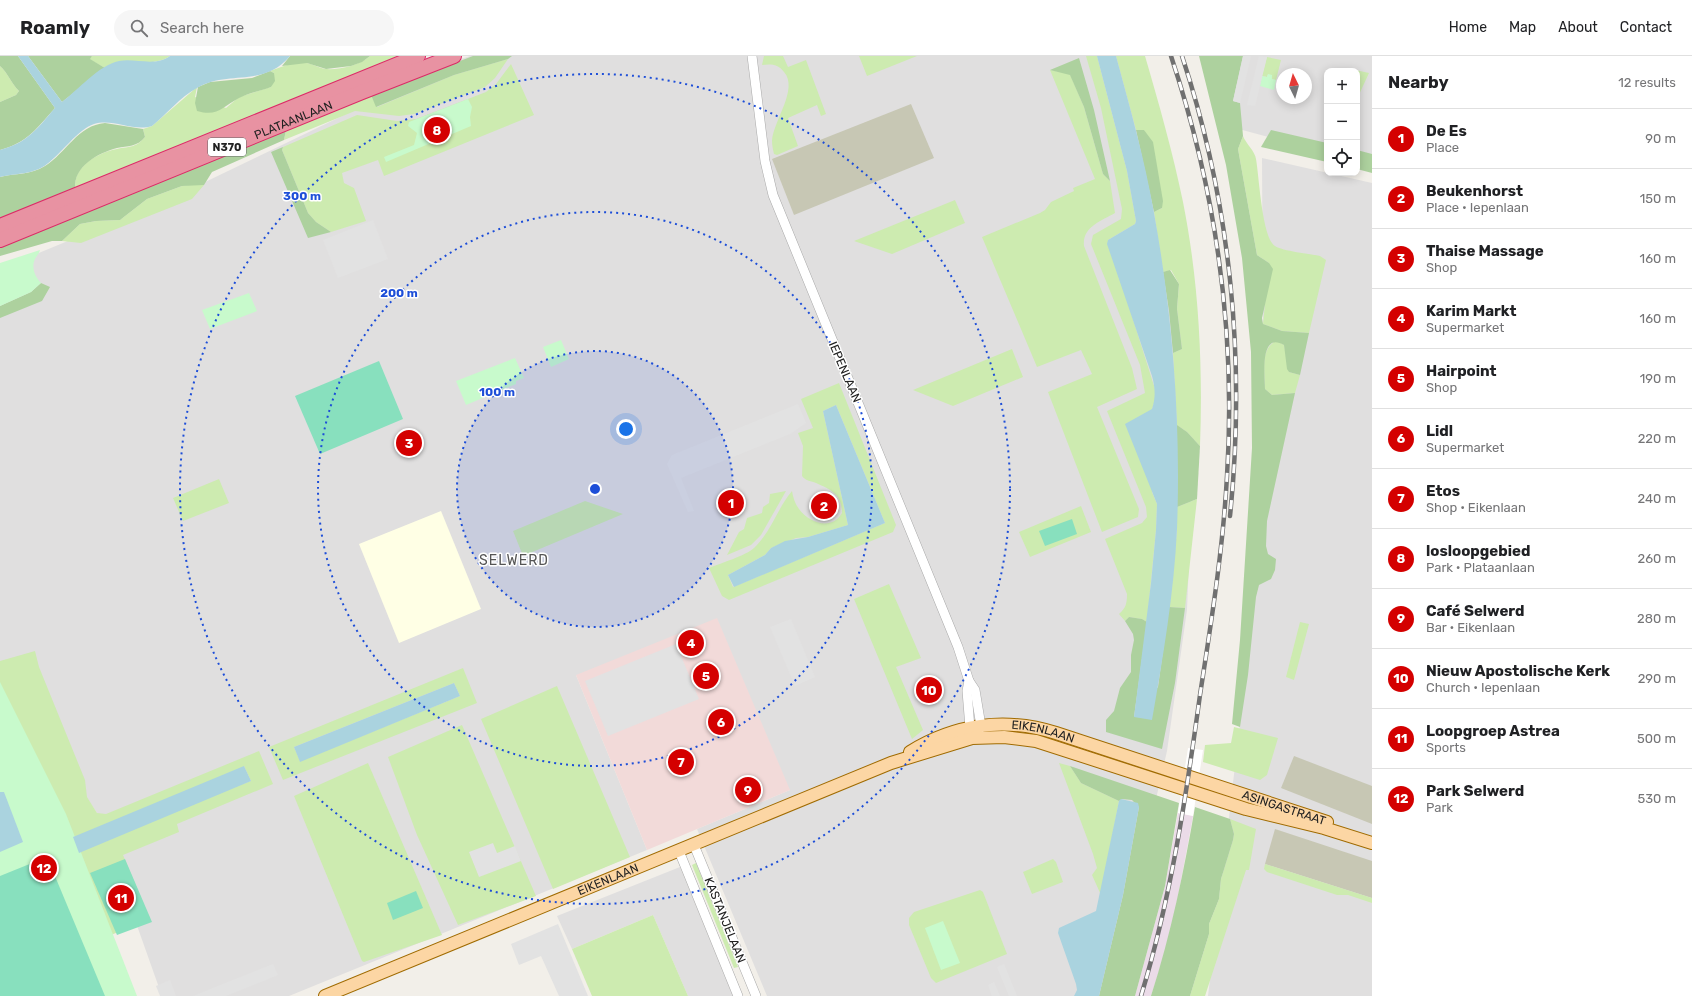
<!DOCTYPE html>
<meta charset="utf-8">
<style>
body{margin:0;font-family:Rubik,sans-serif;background:#f6f6f6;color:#202124}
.controls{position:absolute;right:12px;top:12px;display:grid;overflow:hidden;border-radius:8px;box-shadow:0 2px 10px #0003}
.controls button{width:36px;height:36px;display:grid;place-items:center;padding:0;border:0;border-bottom:1px solid #e0e0e0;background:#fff;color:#202124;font:20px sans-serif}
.compass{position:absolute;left:1276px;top:12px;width:36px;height:36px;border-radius:50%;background:#fff;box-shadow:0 2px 10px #0003;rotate:355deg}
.you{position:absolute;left:626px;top:373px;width:14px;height:14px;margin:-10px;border:3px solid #fff;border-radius:50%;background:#1a73e8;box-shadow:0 0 0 6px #1a73e833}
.badge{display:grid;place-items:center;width:26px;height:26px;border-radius:50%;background:#d40000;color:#fff;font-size:13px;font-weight:700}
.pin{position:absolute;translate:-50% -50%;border:2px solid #fff;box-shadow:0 1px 4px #0006}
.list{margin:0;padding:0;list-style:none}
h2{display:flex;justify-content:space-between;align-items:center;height:52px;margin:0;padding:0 16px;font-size:17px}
h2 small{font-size:13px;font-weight:400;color:#757577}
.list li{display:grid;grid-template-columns:26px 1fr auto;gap:12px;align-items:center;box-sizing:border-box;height:60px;padding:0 16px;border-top:1px solid #e0e0e0}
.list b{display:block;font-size:15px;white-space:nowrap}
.list p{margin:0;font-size:13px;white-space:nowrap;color:#757577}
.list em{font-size:13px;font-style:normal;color:#757577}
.icon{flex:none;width:22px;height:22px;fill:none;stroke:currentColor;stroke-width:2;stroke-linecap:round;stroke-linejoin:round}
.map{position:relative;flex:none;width:1372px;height:940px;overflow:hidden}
header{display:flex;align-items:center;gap:24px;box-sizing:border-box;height:56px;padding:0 20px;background:#fff;border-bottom:1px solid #e0e0e0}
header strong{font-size:19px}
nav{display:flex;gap:22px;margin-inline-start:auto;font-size:14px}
.search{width:280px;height:36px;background:#f6f6f6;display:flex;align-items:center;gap:10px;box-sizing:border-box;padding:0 14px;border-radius:22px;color:#757577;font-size:15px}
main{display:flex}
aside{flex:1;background:#fff}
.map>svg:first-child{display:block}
.residential{fill:#e0dfdf;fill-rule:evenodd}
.commercial{fill:#f2dad9}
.industrial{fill:#ebdbe8}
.education{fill:#ffffe5}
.construction{fill:#c7c7b4}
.grass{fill:#cdebb0;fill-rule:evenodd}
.forest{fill:#add19e}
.park{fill:#c8facc}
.pitch{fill:#88e0be}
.parking{fill:#e2e2e2}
.water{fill:#aad3df}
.pier{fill:#fff}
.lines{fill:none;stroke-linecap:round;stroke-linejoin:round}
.minor-casing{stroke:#a9a9a9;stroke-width:10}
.major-casing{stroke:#a06b00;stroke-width:14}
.highway-casing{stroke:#dc2a67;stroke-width:16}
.minor{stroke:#fff;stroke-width:9}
.major{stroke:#fcd6a4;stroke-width:12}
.highway{stroke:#e892a2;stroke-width:14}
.rail-casing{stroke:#707070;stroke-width:4.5}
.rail{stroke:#fff;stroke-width:3;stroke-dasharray:9;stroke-linecap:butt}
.ring{fill:none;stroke:#1d4ed8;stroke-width:2;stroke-dasharray:2 4}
.labels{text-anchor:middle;stroke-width:3;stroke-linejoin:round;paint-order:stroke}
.shield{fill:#fff;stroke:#646464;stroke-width:1}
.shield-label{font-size:11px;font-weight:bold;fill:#222}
.street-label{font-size:12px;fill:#222;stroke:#fff}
.quarter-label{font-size:14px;letter-spacing:1px;fill:#555;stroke:#fff}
.centre{fill:#1d4ed8;stroke:#fff;stroke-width:2}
.ring-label{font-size:12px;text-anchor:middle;font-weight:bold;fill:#1d4ed8;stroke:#fff;stroke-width:3;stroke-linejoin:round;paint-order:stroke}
</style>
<header>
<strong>Roamly</strong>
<div class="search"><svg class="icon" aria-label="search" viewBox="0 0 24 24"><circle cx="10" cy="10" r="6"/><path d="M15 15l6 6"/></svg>Search here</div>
<nav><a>Home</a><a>Map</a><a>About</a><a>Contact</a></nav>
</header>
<main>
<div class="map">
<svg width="1372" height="940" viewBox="0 0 1372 940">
<rect width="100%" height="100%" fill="#f2efe9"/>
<!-- residential -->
<g class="residential">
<polygon points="470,0 1121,0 1196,336 1187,554 1167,695 1136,830 1102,940 767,940 697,773 790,734 576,619 647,794 289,940 162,940 97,757 0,613 0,213 172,142 458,4"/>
<path d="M1223,0H1372V109L1357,105V15H1327V97L1235,72ZM1282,18H1306V42H1282Z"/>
<polygon points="1262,102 1372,127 1372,940 1208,940 1264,463"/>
<polygon points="680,811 733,940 688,940 653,859 572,893 557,860"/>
</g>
<!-- commercial -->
<polygon class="commercial" points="717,562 790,734 647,794 576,619"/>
<!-- industrial -->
<polygon class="industrial" points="1178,757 1193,760 1176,851 1162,906 1151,940 1135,940 1165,830"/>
<!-- education -->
<polygon class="education" points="441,455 481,553 399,587 359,488"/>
<!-- construction -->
<g class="construction">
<polygon points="911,48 934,102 794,159 772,103"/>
<polygon points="1294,700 1372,730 1372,768 1281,732"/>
<polygon points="1275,773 1372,805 1372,842 1265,808"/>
</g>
<!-- grass -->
<g class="grass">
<path d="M92,0H170C151,13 125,0 105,12L89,3Z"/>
<path d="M370,0H406L75,132C74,110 97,97 117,93C122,91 130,92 135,89C139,88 142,84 145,81L143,73L152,70L197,31L195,41L226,52L239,41L271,31L274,17L270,15C282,11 294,5 307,7C313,8 319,12 325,13C340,14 358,10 370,0Z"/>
<path d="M764,0H783L788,11L806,4L826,58L821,60L817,49L788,62L798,90L777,99L774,98C773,94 772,89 772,85C773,65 799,33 784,16C778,8 771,8 762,9Z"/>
<polygon points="859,0 917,0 867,20"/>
<path d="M1086,0H1097L1127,115L1136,165L1135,168L1108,184L1155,333V345L1152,353V436L1157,448L1156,474L1147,566L1142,563L1129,561L1125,565L1119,558C1126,552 1127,547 1127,538L1105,483L1142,467L1147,461L1146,451L1107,355L1145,337L1140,309L1091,188L1093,179L1121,163L1122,153L1101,52Z"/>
<path d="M1116,0H1145C1159,48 1173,97 1183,146C1199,226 1203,310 1200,390L1187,376L1177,369L1173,297L1182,293L1177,253L1179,228L1171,214L1163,216L1154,156L1162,152L1144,74H1136Z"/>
<polygon points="1267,1 1281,4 1276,24 1271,23 1268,18 1267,21 1262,20"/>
<polygon points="508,3 495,22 485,31 414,58 399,60 355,55 284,84 286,74 371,39 377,51 454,19"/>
<polygon points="511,8 534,59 384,120 378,104 342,117 344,127 354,132 366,165 331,176 316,166 308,157 282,94 283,91 357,59 397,65 416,63 486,36 496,28"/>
<path d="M0,10C8,17 11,27 19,35L16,39L0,46Z"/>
<polygon points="1351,13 1369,17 1357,43 1357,15 1350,15"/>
<path d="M1050,14L1070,18L1084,51L1103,118L1110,125L1115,157C1101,165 1082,171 1084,190L1132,312L1137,333L1097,351L1139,453L1138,461L1102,476L1048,336L1092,318L1081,294L1037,311L982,181L1040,157L1045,154L1051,146L1074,135L1073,132L1095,123Z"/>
<path d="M1243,80C1246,88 1255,95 1256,103C1259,119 1262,183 1275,190C1282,195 1311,198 1320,200L1326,204L1309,277L1282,275L1263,268L1269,207L1257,199L1238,93Z"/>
<polygon points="194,128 204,129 192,143 81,187 62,185 80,168 96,165 120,164 147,143 182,130"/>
<polygon points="955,144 965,167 892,198 854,185"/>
<path d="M1274,286H1279L1284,289L1289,316L1300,319L1295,337L1272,339L1265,333C1265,318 1260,295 1274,286Z"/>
<polygon points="1012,293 1023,321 953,350 913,334"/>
<path d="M839,327L896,469L893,476L729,544L722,540L709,512C721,507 745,500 754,492C771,476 777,453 792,435C793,441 795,448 799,453C809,467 832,475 842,457C842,439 832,434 816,427C811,425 806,425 802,420L803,390L798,377L813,372L801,343ZM836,349L885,467L733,531L728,519L765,499L771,492L796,482L808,481L848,469L823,355Z"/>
<polygon points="219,423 229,447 183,465 173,442"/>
<polygon points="786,435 761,479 751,489 727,499 739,476 744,473 747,462 762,457 763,451 769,447 770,438"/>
<polygon points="1197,443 1185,552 1169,551 1177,474 1177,451"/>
<polygon points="585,445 623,458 523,500 513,475"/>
<polygon points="1081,450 1091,476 1030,501 1019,476"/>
<polygon points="889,528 921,602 896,611 923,674 912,683 854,543"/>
<polygon points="1300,566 1309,568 1294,624 1286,621"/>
<path d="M35,595L39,611L85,724L87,741L97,757L106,758L259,695L273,728L177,768L179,776L123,799L150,863L111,879L0,633V605ZM244,710L251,725L243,728Z"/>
<path d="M463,612L477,647L283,724L269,691ZM454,627L460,640L300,705L294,691Z"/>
<polygon points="557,630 630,801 553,833 481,663"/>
<polygon points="462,669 536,840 458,869 417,779 388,701"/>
<polygon points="1234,671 1278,682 1267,719 1260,724 1203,706 1205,689 1231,687"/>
<polygon points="368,707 442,879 364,906 362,905 294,740"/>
<polygon points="1059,707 1070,710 1081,727 1119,745 1101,839 1092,819 1097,812 1093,798"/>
<polygon points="1230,763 1256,773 1249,814 1246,814 1205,940 1190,940 1209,878 1209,868 1219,843 1221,823 1233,784 1234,778"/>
<polygon points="1053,803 1056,806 1063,826 1032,838 1023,816"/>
<polygon points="696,807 738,911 734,912 692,809"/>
<polygon points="1265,808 1372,842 1372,847 1348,839 1337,839 1267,816 1264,813"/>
<polygon points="980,834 983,836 1007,898 936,927 931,922 909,869 909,862 914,856"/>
<polygon points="653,859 688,940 592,940 572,893"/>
</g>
<!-- forest -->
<g class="forest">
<path d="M0,0H18L55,52C37,72 27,87 0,94V46L16,39L19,35C11,27 8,17 0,10Z"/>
<polygon points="28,0 92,0 90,3 105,12 62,46"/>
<polygon points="290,0 370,0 362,6 351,10 326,13 307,7 282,10"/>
<polygon points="473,0 512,0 508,3 454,19 376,51 371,39"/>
<path d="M1199,0H1243L1233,45L1240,47L1243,80L1238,93L1257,199L1269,207L1273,213L1262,262L1263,268L1282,275L1309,277L1300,319L1289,316L1287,313L1284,289C1259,275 1265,320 1265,333L1272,339L1295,337L1267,465L1266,490L1268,498L1276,503L1275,514L1271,523L1259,529L1256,541L1248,619L1240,671L1232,668L1240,584L1252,392L1251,296L1242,202L1226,109Z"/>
<polygon points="1079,2 1094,54 1110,125 1103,118 1084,51 1070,19 1050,14"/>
<path d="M270,15L274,17L275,25L271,31C261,35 248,37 239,42C222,51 218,61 197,55L195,47L198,31L210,26L252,22Z"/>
<path d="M105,67L143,73L145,81C137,91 128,90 117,92C98,97 74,110 75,132L0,163V121C16,117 30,119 45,110C66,97 78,69 105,67Z"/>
<polygon points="286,74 284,84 212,116 204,129 182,130 147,143 120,164 96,165 80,168 62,185 52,185 0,200 0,190"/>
<polygon points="1136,74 1144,74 1153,86 1163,145 1162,152 1154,156"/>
<polygon points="1271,74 1327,87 1327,106 1261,91"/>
<polygon points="283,91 282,94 308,157 316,166 331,176 308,182 271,96"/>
<polygon points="1357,94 1372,98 1372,117 1357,113"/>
<polygon points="1170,214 1179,228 1177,253 1182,293 1173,297 1169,255 1163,216"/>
<polygon points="41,227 50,231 42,245 0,262 0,250 31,236"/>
<polygon points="1177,369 1187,376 1200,390 1197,443 1177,451"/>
<polygon points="1169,551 1185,552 1175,627 1162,693 1106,676 1106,664 1114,655 1120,632 1131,616 1131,599 1134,584 1133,578 1125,565 1129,561 1142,563 1147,566 1134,661 1158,631"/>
<polygon points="1070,710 1179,747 1165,830 1135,940 1099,940 1123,839 1139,751 1132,744 1122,743 1119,745 1081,727"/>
<path d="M1195,751L1230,763L1234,778L1233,784L1221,823L1219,843L1209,868V878L1190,940H1151C1171,878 1184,815 1195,751Z"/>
</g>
<!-- park -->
<g class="park">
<polygon points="1268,18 1272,19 1272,23 1276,24 1274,34 1260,30 1262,20 1267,21"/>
<polygon points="468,43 472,51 470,61 471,70 386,106 384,101 414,89 417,77 408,70 409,66"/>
<path d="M40,194C39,198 37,199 35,203C31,211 35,221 41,227L31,236L0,250V207Z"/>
<polygon points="249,237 257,255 210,273 202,254"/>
<polygon points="561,284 569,303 551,311 543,291"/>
<polygon points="515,302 524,322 516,325 516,328 466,349 456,325"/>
<polygon points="0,626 66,758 137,940 0,940"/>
<polygon points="943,865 960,907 941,914 925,872"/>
</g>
<!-- pitch -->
<g class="pitch">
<polygon points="379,305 403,363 320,398 295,340"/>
<polygon points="1072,463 1077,478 1045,490 1039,475"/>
<polygon points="47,801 105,940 0,940 0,820"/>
<polygon points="125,803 152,866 117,879 90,817"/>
<polygon points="416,835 423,852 393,864 387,847"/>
</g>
<!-- parking -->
<g class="parking">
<polygon points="1243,0 1251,0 1240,47 1233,45"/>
<polygon points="1259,0 1267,1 1255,50 1247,49"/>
<polygon points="373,164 388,203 338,222 323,184"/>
<polygon points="798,348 806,367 790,378 681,422 694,455 688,456 667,408 672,399"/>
<polygon points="791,563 815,621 795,630 770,571"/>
<polygon points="676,588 699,643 608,680 585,625"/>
<polygon points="493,787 497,797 515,790 521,805 479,821 469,796"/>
<polygon points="558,868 588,940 559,940 541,900 519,909 511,888"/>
<polygon points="273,908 278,919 226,940 193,940"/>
<polygon points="1004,908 1017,940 1009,940 997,911"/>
<polygon points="170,924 176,940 160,940 156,930"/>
<polygon points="994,926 1000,940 992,940 988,929"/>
</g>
<!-- water -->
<g class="water">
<path d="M18,0H28L62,46C78,34 99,9 119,5C136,2 155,11 170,0H290C263,32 228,14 197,32C180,41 167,58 152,70C133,76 113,62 94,68C78,73 61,98 47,108C33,119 16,117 0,121V94C27,87 37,73 55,52Z"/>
<path d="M1097,0H1116C1130,52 1145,104 1154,157C1173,261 1181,367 1177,473C1174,537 1163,601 1152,664L1134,661L1151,527L1156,474L1157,448L1125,368L1152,353C1156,341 1155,331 1152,320L1107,188L1108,184L1135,168L1136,165L1127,115Z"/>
<polygon points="836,349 885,467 734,531 728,519 765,499 771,492 785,485 808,481 848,469 823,355"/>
<polygon points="454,627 460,640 300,706 294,691"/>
<polygon points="244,710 251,725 79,797 73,781"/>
<polygon points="0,736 4,736 23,786 0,796"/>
<polygon points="1121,743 1138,747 1139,751 1123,839 1099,940 1074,940 1077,934 1076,928 1058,877 1059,872 1096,855 1119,745"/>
</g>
<!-- pier -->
<polygon class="pier" points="1188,692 1203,694 1193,760 1178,757"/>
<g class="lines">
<!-- minor casing -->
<g class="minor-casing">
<g id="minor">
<polyline points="752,0 765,105 773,139 958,591 969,625 975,634 981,670 979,674"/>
<polyline points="969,625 967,635 970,672 973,676"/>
<polyline points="694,789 756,940"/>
<polyline points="679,795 738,940"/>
</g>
</g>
<!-- major casing -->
<g class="major-casing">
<g id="major">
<path id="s1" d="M910,696C955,668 1005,661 1056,677L1327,766"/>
<path id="s2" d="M325,940L891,707L972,682L1004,681L1036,685L1246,753L1324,772L1372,787"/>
</g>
</g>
<!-- highway casing -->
<g class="highway-casing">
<g id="highway">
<polyline points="0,170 418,0"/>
<path id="s3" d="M0,184L362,36L454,0"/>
</g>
</g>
<!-- minor -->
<use href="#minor" class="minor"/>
<!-- major -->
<use href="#major" class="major"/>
<!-- highway -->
<use href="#highway" class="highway"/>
<!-- rail casing -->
<g class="rail-casing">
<g id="rail">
<path d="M1182,0C1231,148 1246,305 1230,460"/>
<path d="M1141,940C1171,842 1186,741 1200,639C1211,567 1223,494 1227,420C1236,278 1216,135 1171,0"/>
</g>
</g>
<!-- rail -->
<use href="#rail" class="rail"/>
</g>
<!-- distance rings -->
<circle cx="595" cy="433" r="138" fill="#1d4ed8" fill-opacity=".12"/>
<g class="ring">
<circle cx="595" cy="433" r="138"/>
<circle cx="595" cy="433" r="277"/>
<circle cx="595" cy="433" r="415"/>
</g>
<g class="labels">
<!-- shield labels -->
<rect class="shield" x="208" y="82" width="38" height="18" rx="3"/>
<g class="shield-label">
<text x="227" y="95">N370</text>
</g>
<!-- street labels -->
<g class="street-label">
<text dy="4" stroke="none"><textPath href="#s3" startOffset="317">PLATAANLAAN</textPath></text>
<text transform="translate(845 316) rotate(67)" y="4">IEPENLAAN</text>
<text dy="4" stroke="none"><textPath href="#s1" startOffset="139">EIKENLAAN</textPath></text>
<text dy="4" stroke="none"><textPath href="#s1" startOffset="392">ASINGASTRAAT</textPath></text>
<text dy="4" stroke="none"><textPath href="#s2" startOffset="306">EIKENLAAN</textPath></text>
<text transform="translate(725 864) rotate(68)" y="4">KASTANJELAAN</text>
</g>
<!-- quarter labels -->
<g class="quarter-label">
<text x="514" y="509">SELWERD</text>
</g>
</g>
<circle cx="595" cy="433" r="6" class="centre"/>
<g class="ring-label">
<text x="302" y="144">300 m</text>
<text x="399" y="241">200 m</text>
<text x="497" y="340">100 m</text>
</g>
</svg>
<div class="controls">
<button>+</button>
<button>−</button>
<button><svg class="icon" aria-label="locate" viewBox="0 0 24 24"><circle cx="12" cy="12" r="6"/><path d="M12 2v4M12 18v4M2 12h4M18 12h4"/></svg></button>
</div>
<svg class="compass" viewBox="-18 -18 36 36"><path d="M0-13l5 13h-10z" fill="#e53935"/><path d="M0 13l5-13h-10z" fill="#757577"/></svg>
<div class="you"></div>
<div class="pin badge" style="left:731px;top:447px">1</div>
<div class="pin badge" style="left:824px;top:450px">2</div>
<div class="pin badge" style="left:409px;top:387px">3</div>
<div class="pin badge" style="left:691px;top:587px">4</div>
<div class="pin badge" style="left:706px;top:620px">5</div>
<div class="pin badge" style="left:721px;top:666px">6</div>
<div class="pin badge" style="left:681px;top:706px">7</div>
<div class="pin badge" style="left:437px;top:74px">8</div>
<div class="pin badge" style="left:748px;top:734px">9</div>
<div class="pin badge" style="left:929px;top:634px">10</div>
<div class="pin badge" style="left:121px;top:842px">11</div>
<div class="pin badge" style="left:44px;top:812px">12</div>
</div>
<aside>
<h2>Nearby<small>12 results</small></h2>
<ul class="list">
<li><span class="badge">1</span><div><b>De Es</b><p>Place</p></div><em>90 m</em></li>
<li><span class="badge">2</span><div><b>Beukenhorst</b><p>Place · Iepenlaan</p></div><em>150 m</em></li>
<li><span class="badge">3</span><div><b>Thaise Massage</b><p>Shop</p></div><em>160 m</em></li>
<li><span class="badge">4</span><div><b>Karim Markt</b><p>Supermarket</p></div><em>160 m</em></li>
<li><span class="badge">5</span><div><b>Hairpoint</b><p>Shop</p></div><em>190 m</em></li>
<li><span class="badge">6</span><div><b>Lidl</b><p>Supermarket</p></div><em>220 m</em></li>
<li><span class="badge">7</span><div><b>Etos</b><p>Shop · Eikenlaan</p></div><em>240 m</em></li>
<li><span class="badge">8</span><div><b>losloopgebied</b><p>Park · Plataanlaan</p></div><em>260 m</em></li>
<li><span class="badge">9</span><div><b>Café Selwerd</b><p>Bar · Eikenlaan</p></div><em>280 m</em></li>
<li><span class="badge">10</span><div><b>Nieuw Apostolische Kerk</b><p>Church · Iepenlaan</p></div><em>290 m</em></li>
<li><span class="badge">11</span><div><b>Loopgroep Astrea</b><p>Sports</p></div><em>500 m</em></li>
<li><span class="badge">12</span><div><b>Park Selwerd</b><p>Park</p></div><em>530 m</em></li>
</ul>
</aside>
</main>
